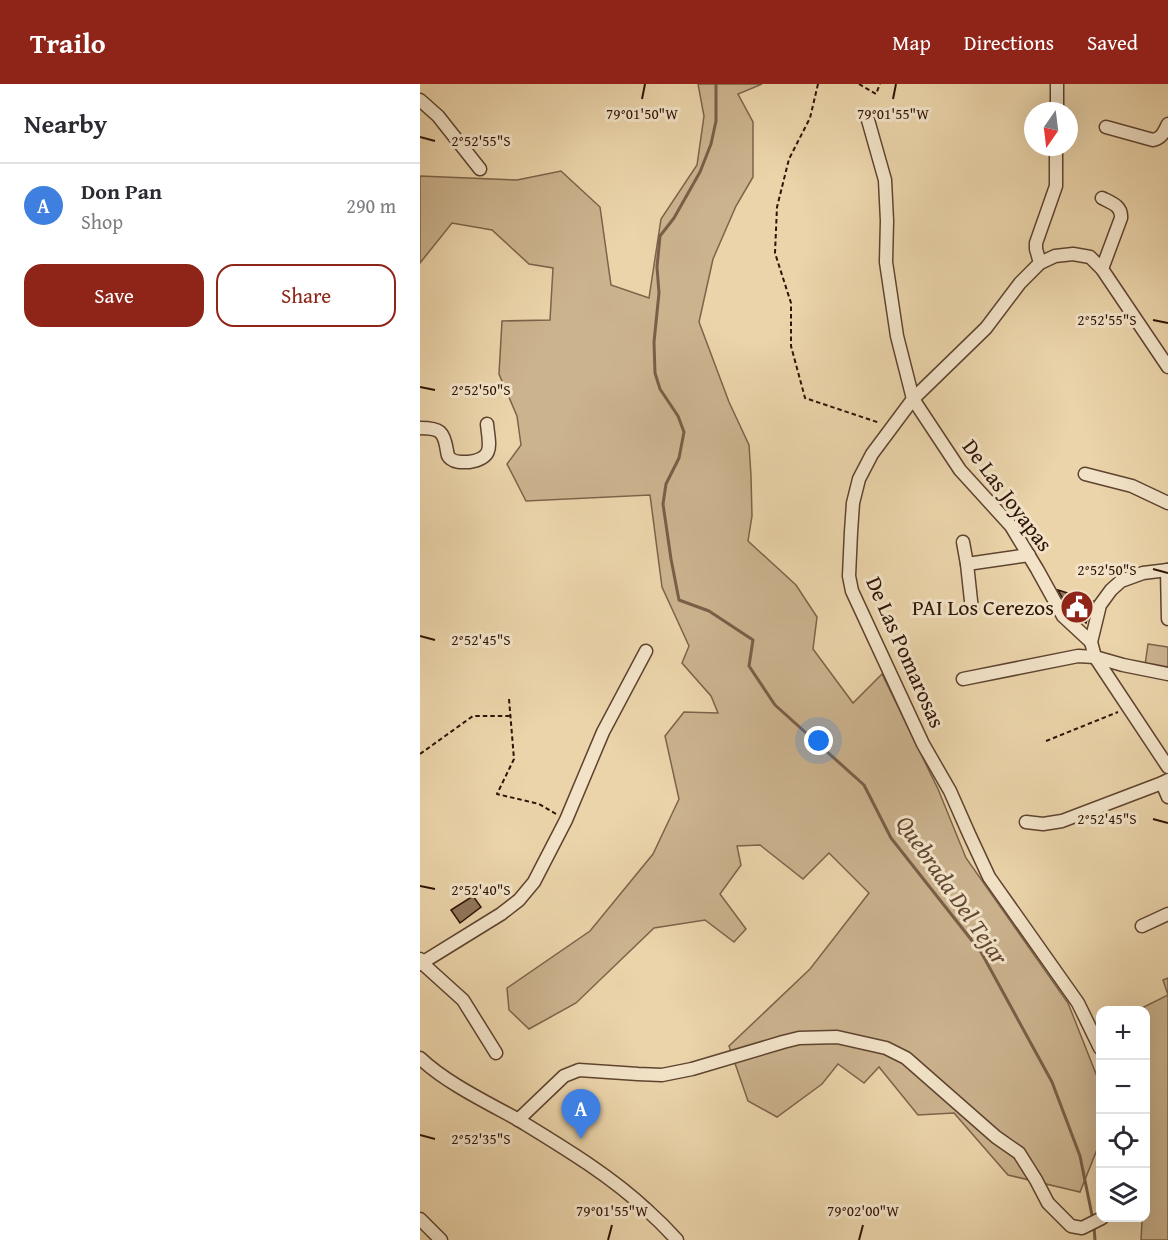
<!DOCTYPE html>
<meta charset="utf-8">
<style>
body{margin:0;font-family:"Gentium Book Plus",serif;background:#f2f2f3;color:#2b2b33}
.controls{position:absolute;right:18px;bottom:18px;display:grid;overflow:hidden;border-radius:12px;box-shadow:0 6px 24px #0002}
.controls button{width:54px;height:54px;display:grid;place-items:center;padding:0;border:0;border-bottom:2px solid #e1e1e2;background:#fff;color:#2b2b33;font:30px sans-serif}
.compass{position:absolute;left:604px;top:18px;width:54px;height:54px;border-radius:50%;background:#fff;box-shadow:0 6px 24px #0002;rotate:194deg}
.you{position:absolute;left:399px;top:657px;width:21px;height:21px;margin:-15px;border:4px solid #fff;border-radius:50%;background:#1a73e8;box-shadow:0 0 0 9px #1a73e833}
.badge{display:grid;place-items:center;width:39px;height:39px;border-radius:50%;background:#8f2418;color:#fff;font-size:20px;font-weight:700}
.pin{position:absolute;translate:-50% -50px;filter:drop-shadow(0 2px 3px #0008)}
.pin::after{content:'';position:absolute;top:32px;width:21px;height:18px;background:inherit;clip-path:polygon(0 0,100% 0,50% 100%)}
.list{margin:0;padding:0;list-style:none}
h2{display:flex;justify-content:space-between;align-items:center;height:78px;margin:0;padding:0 24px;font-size:26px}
h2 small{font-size:20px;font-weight:400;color:#7c7c81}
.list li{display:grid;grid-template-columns:39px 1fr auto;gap:18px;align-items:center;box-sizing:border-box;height:84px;padding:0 24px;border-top:2px solid #e1e1e2}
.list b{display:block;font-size:22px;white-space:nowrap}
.list p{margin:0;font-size:20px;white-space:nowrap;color:#7c7c81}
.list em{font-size:20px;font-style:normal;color:#7c7c81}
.actions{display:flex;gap:12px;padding:18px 24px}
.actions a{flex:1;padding:14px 0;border:2px solid #8f2418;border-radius:18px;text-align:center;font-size:21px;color:#8f2418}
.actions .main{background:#8f2418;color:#fff}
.icon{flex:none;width:33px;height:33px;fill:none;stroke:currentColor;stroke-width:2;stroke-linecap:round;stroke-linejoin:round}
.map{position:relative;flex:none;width:748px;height:1156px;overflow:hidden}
header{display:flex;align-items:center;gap:36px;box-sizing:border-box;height:84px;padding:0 30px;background:#8f2418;color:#fff}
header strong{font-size:28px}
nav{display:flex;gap:33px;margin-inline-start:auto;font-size:21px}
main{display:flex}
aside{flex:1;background:#fff}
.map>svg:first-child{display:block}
.green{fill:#cbb38e;stroke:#7d634a;stroke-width:1.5}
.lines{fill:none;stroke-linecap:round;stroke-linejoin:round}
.stream{stroke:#795f47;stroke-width:3}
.building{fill:#91775b;stroke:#2f1306;stroke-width:1.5}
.minor-casing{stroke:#5e432f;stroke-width:15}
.path{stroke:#2f1306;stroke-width:2;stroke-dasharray:4.5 3;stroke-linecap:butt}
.minor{stroke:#f2e3c8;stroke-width:12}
.ticks{fill:none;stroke:#2f1306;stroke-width:2}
.labels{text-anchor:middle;stroke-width:6;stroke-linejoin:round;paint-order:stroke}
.street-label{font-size:22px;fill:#2f1306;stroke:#f2e3c8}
.poi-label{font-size:22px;fill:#2f1306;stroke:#f2e3c8;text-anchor:end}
.water-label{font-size:24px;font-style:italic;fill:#614631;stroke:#f2e3c8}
.ticks-label{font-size:15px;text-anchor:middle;fill:#2f1306;stroke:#f2e3c8;stroke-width:6;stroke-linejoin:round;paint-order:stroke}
</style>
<header>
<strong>Trailo</strong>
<nav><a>Map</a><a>Directions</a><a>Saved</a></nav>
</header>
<main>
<aside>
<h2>Nearby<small></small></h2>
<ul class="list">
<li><span class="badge" style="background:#3f7fe0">A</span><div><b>Don Pan</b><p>Shop</p></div><em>290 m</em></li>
</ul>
<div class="actions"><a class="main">Save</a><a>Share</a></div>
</aside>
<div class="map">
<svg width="748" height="1156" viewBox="0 0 748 1156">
<rect width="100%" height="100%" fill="#ebd4aa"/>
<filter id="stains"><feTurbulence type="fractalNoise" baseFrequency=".00333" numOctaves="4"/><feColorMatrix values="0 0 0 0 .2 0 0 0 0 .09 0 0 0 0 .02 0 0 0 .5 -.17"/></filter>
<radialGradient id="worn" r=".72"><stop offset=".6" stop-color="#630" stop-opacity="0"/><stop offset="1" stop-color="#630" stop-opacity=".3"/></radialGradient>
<!-- green -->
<g class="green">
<polygon points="278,0 342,0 318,10 333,38 333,93 316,122 293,175 279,238 309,318 329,361 331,392 332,432 328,457 376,501 397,533 393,565 433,619 462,590 518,705 546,774 648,919 680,1000 680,1058 660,1108 588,1091 534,1029 498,1031 459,983 444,999 418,980 402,1000 357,1033 328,1017 309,962 390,885 449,809 409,769 383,795 340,761 317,762 321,781 300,810 326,845 314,858 285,836 234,844 156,919 109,945 89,926 87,904 170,847 233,770 259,715 245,652 264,628 298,629 291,612 262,579 269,562 242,503 230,411 106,417 87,380 101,361 97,332 79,290 82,237 130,236 133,184 109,180 72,146 32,139 0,179 0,92 97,96 141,87 180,123 191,201 229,214 241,135 277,81 284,32"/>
<polygon points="728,560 748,563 748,584 725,581"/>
<polygon points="748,894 748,1156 721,1156 722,1137 720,1134 726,1134 726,926 718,926 748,911 743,896"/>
</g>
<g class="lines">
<!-- stream -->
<g class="stream">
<polyline points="296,0 296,37 291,60 280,88 254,134 240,152 237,183 239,209 234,258 235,289 240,305 258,332 264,348 259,374 246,400 243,420 251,475 259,516 289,527 333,556 329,582 355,621 444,701 471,754 561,868 632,998 660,1072 673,1136"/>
<polyline points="674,1143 675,1156"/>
</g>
</g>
<!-- building -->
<g class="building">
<polygon points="638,506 673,517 666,539 650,527"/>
<polygon points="53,812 61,823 40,839 31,826"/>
</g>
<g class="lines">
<!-- minor casing -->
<g class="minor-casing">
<g id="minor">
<polyline points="0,16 18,32 60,85"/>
<polyline points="637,27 637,0"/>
<polyline points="448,36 465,96 467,137 466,178 477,252 493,315 540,386 591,442 617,485 643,532 671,558"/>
<path d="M686,43L733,56C742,54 744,48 748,40"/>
<polyline points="620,179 616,165 616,159 636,102 636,63"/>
<path d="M682,185L701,134C702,122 692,119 682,114"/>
<path d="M0,344C20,344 24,347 27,367C28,372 27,372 31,375C36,379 43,378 49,378C75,374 69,361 67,340"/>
<polyline points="665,390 712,402 748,419"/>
<polyline points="543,458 547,480 552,526"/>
<polyline points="547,480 609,471"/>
<polyline points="747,486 748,535"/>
<polyline points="748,486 723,489 701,497 691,506 680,521 671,558 675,573 748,683"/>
<polyline points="543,595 658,572 675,573 703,581 748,590"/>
<polyline points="748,696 742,699 748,713"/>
<polyline points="606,738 623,740 642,737 742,699"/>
<polyline points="722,842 748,830"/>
<polyline points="0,875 2,879 43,916 76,969"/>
<polyline points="0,880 81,830 99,816 114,798 146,736 183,648 226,567"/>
<polyline points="680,964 658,919 569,793 549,750 530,707 503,660 432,507 429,492 431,448 433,419 439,395 452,370 493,315 566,244 600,199 620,179 635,172 653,170 670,173 682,185 748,283"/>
<path d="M0,974C25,998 66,1018 97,1035C141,1062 190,1091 228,1127C238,1136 248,1146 257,1156"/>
<polyline points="98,1036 144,992 159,986 218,990 242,991 272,985 363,958 379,954 417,953 466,964 486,974 576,1053 599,1069 616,1096 628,1119 651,1142 662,1144 682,1134"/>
<polyline points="0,1135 21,1156"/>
</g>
</g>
<!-- path -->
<g class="path">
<polyline points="398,0 390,34 369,75 357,123 355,169 371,219 371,262 385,314 460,339"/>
<polyline points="439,0 456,10 460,0"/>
<polyline points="89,615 94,675 77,710 119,720 136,730"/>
<polyline points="626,657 698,628"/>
<polyline points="0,670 53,632 90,632"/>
</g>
<!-- minor -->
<use href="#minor" class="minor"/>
</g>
<!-- ticks -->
<path class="ticks" d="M222,15L225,0M473,15L476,0M0,53L15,57M733,236L748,239M0,303L15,306M733,485L748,489M0,552L15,556M733,735L748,739M0,802L15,805M0,1051L15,1055M188,1156L192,1141M439,1156L443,1141"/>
<!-- icons -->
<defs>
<g id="civic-disc" transform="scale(1.725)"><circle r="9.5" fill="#8f2418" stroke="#f2e3c8"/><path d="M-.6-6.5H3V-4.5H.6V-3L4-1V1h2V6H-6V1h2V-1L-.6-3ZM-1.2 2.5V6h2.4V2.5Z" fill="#fff"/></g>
</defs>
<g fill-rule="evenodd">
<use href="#civic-disc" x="657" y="523"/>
</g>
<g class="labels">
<!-- street labels -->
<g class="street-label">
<text transform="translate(588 411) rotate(53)" y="8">De Las Joyapas</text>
<text transform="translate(486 568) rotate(66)" y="8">De Las Pomarosas</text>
</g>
<!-- poi labels -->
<g class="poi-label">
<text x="634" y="531">PAI Los Cerezos</text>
</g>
<!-- water labels -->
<g class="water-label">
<text transform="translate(532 806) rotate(55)" y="8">Quebrada Del Tejar</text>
</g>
</g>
<g class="ticks-label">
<text x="222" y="35">79°01'50"W</text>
<text x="473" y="35">79°01'55"W</text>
<text x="61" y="62">2°52'55"S</text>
<text x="687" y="241">2°52'55"S</text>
<text x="61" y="311">2°52'50"S</text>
<text x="687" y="491">2°52'50"S</text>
<text x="61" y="561">2°52'45"S</text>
<text x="687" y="740">2°52'45"S</text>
<text x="61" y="811">2°52'40"S</text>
<text x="61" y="1060">2°52'35"S</text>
<text x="192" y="1132">79°01'55"W</text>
<text x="443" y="1132">79°02'00"W</text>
</g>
<rect width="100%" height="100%" filter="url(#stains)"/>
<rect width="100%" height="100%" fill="url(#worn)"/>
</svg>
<div class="controls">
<button>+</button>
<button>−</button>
<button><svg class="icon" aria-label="locate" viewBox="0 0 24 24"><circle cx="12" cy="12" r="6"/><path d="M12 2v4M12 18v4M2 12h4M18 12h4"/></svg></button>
<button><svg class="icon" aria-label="layers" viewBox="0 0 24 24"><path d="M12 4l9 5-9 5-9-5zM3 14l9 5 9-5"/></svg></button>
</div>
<svg class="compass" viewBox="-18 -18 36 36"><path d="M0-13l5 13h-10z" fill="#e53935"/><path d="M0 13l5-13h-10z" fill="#7c7c81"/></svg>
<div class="you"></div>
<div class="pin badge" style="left:161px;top:1055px;background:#3f7fe0">A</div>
</div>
</main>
